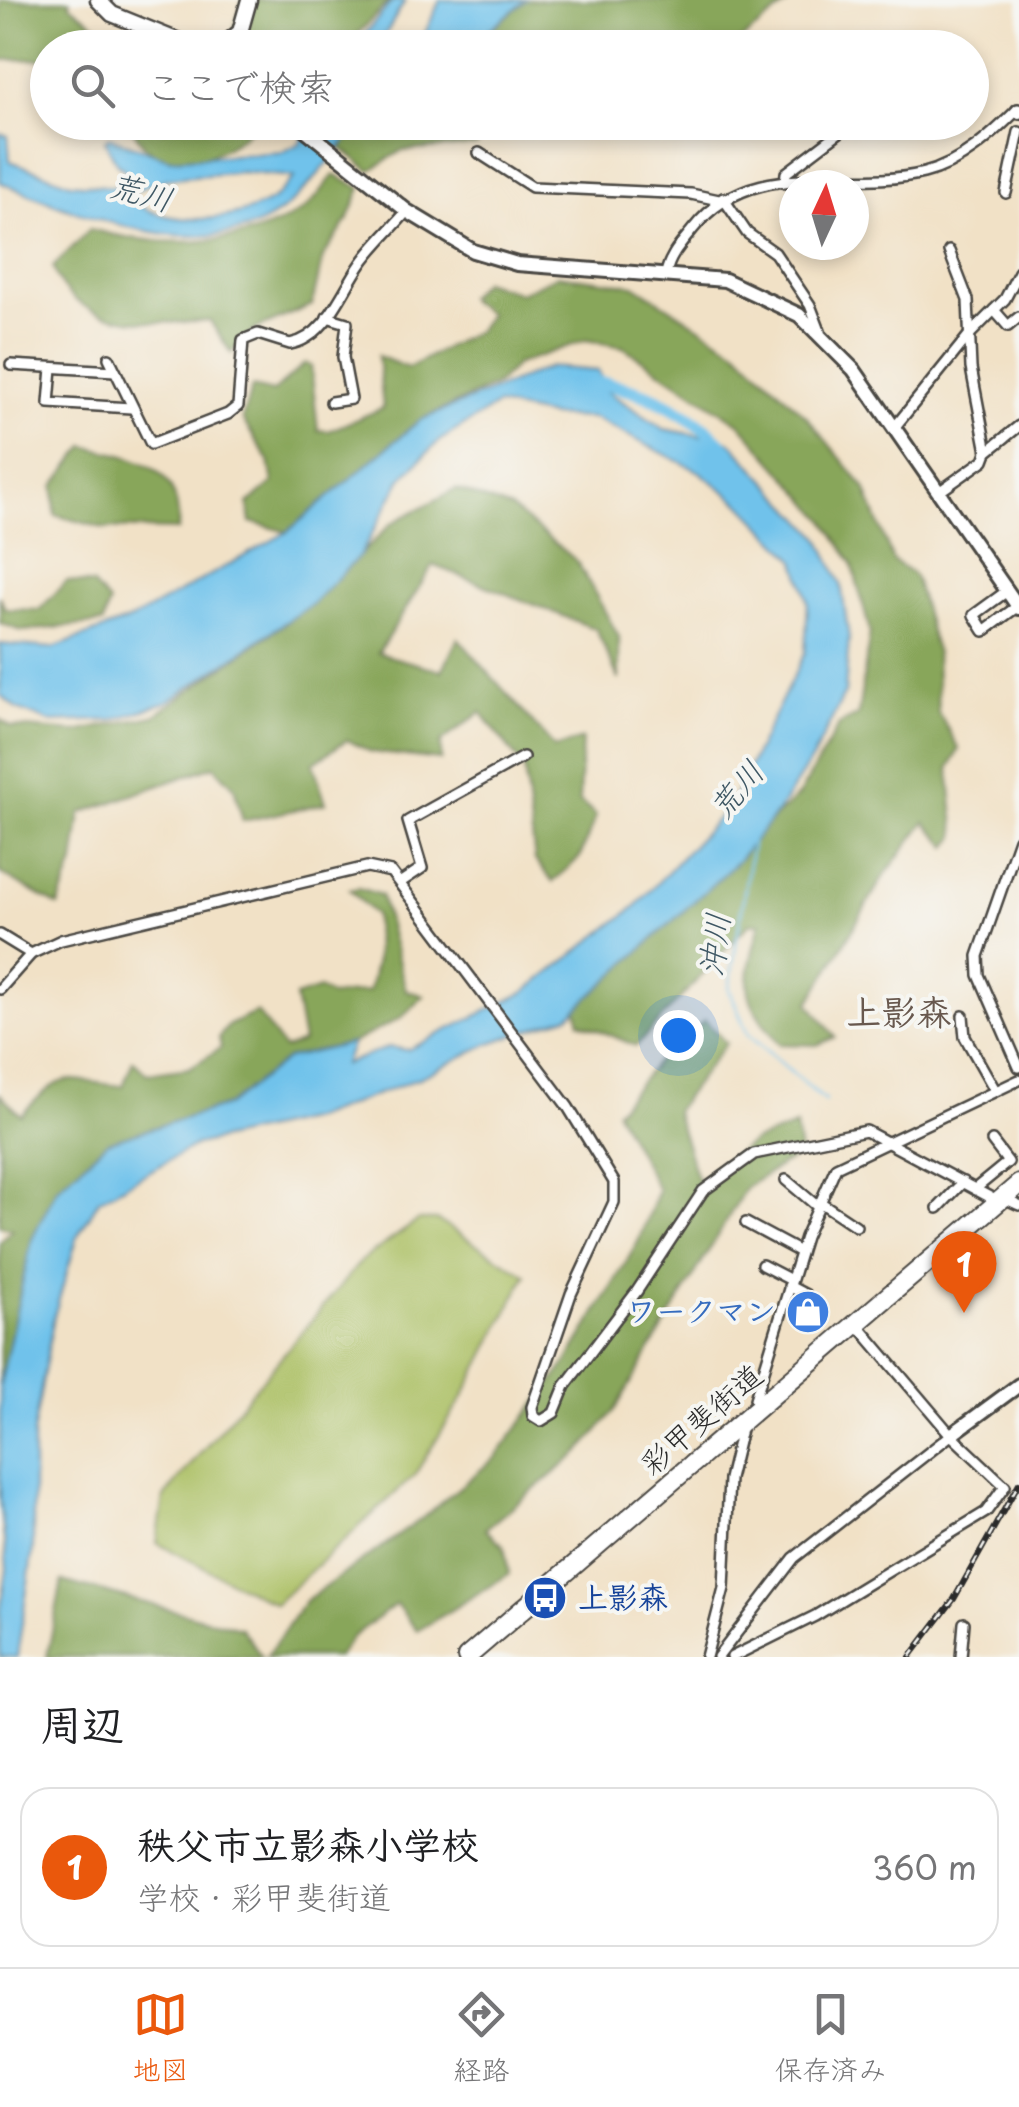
<!DOCTYPE html>
<html lang="ja">
<meta charset="utf-8">
<style>
body{margin:0;font-family:"Playpen Sans","Klee One",sans-serif;background:#f2f2f2;color:#202124}
.compass{position:absolute;left:779px;top:170px;width:90px;height:90px;border-radius:50%;background:#fff;box-shadow:0 5px 15px #0003;rotate:4deg}
.you{position:absolute;left:678px;top:1035px;width:35px;height:35px;margin:-25px;border:8px solid #fff;border-radius:50%;background:#1a73e8;box-shadow:0 0 0 15px #1a73e833}
.badge{display:grid;place-items:center;width:65px;height:65px;border-radius:50%;background:#ea580c;color:#fff;font-size:32px;font-weight:700}
.pin{position:absolute;translate:-50% -82px;filter:drop-shadow(0 2px 5px #0008)}
.pin::after{content:'';position:absolute;top:52px;width:35px;height:30px;background:inherit;clip-path:polygon(0 0,100% 0,50% 100%)}
.list{margin:0;padding:0;list-style:none}
h2{display:flex;justify-content:space-between;align-items:center;height:130px;margin:0;padding:0 40px;font-size:42px}
h2 small{font-size:32px;font-weight:400;color:#757577}
.list li{display:grid;grid-template-columns:65px 1fr auto;gap:30px;align-items:center;box-sizing:border-box;height:160px;margin:0 20px 20px;padding:0 20px;border:2px solid #e0e0e0;border-radius:30px}
.list b{display:block;font-size:38px;white-space:nowrap}
.list p{margin:0;font-size:32px;white-space:nowrap;color:#757577}
.list em{font-size:32px;font-style:normal;color:#757577}
.icon{flex:none;width:55px;height:55px;fill:none;stroke:currentColor;stroke-width:2;stroke-linecap:round;stroke-linejoin:round}
.map{position:relative;flex:none;width:1019px;height:1657px;overflow:hidden}
.search{position:absolute;background:#fff;box-shadow:0 5px 15px #0003;left:30px;right:30px;top:30px;height:110px;display:flex;align-items:center;gap:25px;box-sizing:border-box;padding:0 35px;border-radius:55px;color:#757577;font-size:38px}
.sheet{height:310px;background:#fff}
nav{display:flex;justify-content:space-around;align-items:center;box-sizing:border-box;height:140px;border-top:2px solid #e0e0e0;background:#fff;font-size:28px;color:#757577}
nav a{display:grid;justify-items:center;gap:5px}
nav .on{color:#ea580c}
.map>svg:first-child{display:block}
.green{fill:#abbf64;stroke:#6b7548;stroke-width:2.5}
.forest{fill:#88a65a;stroke:#5a6842;stroke-width:2.5}
.water{fill:#6fc2eb;stroke:#4d768b;stroke-width:2.5;fill-rule:evenodd}
.lines{fill:none;stroke-linecap:round;stroke-linejoin:round}
.stream{stroke:#6fc2eb;stroke-width:2.5}
.river{stroke:#6fc2eb;stroke-width:14}
.street-casing{stroke:#494642;stroke-width:14}
.secondary-casing{stroke:#494642;stroke-width:18}
.primary-casing{stroke:#494642;stroke-width:19}
.highway-casing{stroke:#494642;stroke-width:22}
.street{stroke:#fff;stroke-width:9}
.secondary{stroke:#fff;stroke-width:12}
.primary{stroke:#fff;stroke-width:14}
.highway{stroke:#fff;stroke-width:18}
.rail-casing{stroke:#2b2b2b;stroke-width:6}
.rail{stroke:#f6f6f2;stroke-width:2.5;stroke-dasharray:8;stroke-linecap:butt}
.labels{text-anchor:middle;stroke-width:8;stroke-linejoin:round;paint-order:stroke}
.shop-label{font-size:30px;font-weight:bold;fill:#366cbe;stroke:#f6f6f2;text-anchor:end}
.street-label{font-size:30px;fill:#2b2b2b;stroke:#f6f6f2}
.transit-label{font-size:30px;font-weight:bold;fill:#164399;stroke:#f6f6f2;text-anchor:start}
.water-label{font-size:32px;font-style:italic;fill:#3f5865;stroke:#f6f6f2}
.quarter-label{font-size:35px;font-weight:bold;fill:#68584e;stroke:#f6f6f2}
</style>
<div class="map">
<svg width="1019" height="1657" viewBox="0 0 1019 1657">
<rect width="100%" height="100%" fill="#f6f6f2"/>
<filter id="ink" filterUnits="userSpaceOnUse"><feTurbulence type="fractalNoise" baseFrequency=".01" numOctaves="2"/><feDisplacementMap in="SourceGraphic" scale="20" xChannelSelector="R" yChannelSelector="G"/><feConvolveMatrix kernelMatrix="1 2 1 2 8 2 1 2 1" color-interpolation-filters="sRGB"/></filter>
<filter id="wash" filterUnits="userSpaceOnUse"><feTurbulence type="fractalNoise" baseFrequency=".0048" numOctaves="4" result="noise"/><feDisplacementMap in="SourceGraphic" scale="40" xChannelSelector="R" yChannelSelector="G"/><feGaussianBlur stdDeviation="2.25" result="paint"/><feColorMatrix in="noise" values="0 0 0 0 0 0 0 0 0 0 0 0 0 0 0 0 0 1.4 0 .05"/><feComposite in="paint" operator="in"/></filter>
<g filter="url(#wash)">
<rect width="100%" height="100%" fill="#f1e1c6"/>
<!-- green -->
<polygon class="green" points="419,1220 437,1220 526,1275 463,1397 414,1476 275,1604 157,1543 164,1497 362,1260"/>
<!-- forest -->
<g class="forest">
<polygon points="0,0 70,0 70,5 125,47 48,48 47,59 0,60"/>
<polygon points="243,0 390,0 345,47 229,48"/>
<polygon points="526,0 793,0 732,47 468,48"/>
<path d="M128,123H257C231,150 183,177 148,149C140,143 134,131 128,123Z"/>
<polygon points="361,123 515,123 488,124 477,145 401,151 370,171 340,147"/>
<path d="M334,175L361,188L348,220L323,257L312,305L256,329L231,353L210,321C158,324 71,329 53,267L90,229C157,248 243,249 303,210C315,202 324,186 334,175Z"/>
<path d="M558,275L634,285L738,351L806,416L865,488L893,561L914,575L936,652L938,712L959,749L949,769L956,837L948,847L925,822L882,879L809,1003L835,1037L817,1045L780,1044C737,994 745,983 760,923L749,924L636,1046L580,1022L574,1001L799,795L839,725L858,715L870,632L852,563L825,520L739,423L623,347L586,340L517,364L497,384L420,420L287,532L251,522L248,504L273,483L269,461L242,419L252,387L273,392L305,363L311,366L318,430L329,431L383,408L378,356L408,368L478,330L489,314L467,298L483,281L520,293Z"/>
<path d="M85,446C138,459 182,464 178,530L103,528L55,515L54,486Z"/>
<polygon points="456,489 512,509 577,561 619,637 619,680 596,629 433,565 378,653 442,671 458,638 555,748 582,739 579,801 596,816 580,857 553,882 535,860 524,768 481,712 441,742 441,760 371,752 347,740 313,763 326,803 243,821 234,787 214,766 81,813 74,864 58,906 0,873 0,719 11,727 75,732 154,716 309,606 392,523"/>
<polygon points="67,581 93,585 109,603 103,623 22,631 0,623 0,596 5,609 39,610"/>
<path d="M358,888L381,895L406,990L424,996L401,1018L352,1043L288,1058L228,1105L107,1142L57,1188L0,1384V1242L12,1229L0,1226V1094L21,1115C68,1065 64,1082 123,1086L133,1060L147,1074L189,1068L221,1048L219,1037L229,1025L257,1012L284,1049L303,1042L295,997L319,989L331,996L369,991L376,960L375,915L350,890Z"/>
<polygon points="705,1020 726,1043 675,1111 698,1181 754,1141 796,1126 800,1154 746,1187 615,1410 580,1452 485,1529 504,1546 509,1574 417,1631 396,1604 351,1638 338,1657 266,1657 305,1601 420,1520 495,1458 566,1364 638,1242 658,1190 616,1111 661,1057"/>
<polygon points="62,1581 241,1628 262,1657 47,1657"/>
</g>
<!-- water -->
<g class="water">
<polygon points="393,0 405,1 378,47 354,47"/>
<polygon points="440,0 526,0 468,47 412,47 422,40"/>
<path d="M311,123H361C337,150 313,185 285,208C209,270 78,214 0,182V133L8,136L10,161L70,183L115,187L130,174L117,164L105,141L109,137L170,159L282,152L300,143ZM240,172L294,177C287,184 280,195 272,200C232,224 161,228 128,197C159,171 202,178 240,172Z"/>
<polygon points="550,367 598,371 608,392 664,429 729,441 820,538 841,584 849,638 845,693 812,759 777,813 737,862 569,1016 488,1044 419,1078 316,1118 196,1145 99,1200 78,1235 54,1316 33,1434 33,1549 17,1657 0,1657 0,1613 7,1569 0,1497 0,1384 32,1239 57,1188 107,1142 228,1105 288,1058 352,1043 344,1064 390,1047 407,1050 525,992 635,907 730,805 805,653 808,601 796,561 740,503 700,472 593,418 550,416 497,405 439,441 402,478 361,554 312,604 166,703 113,720 50,722 17,709 0,695 0,644 53,648 132,619 287,532 420,420"/>
</g>
<g class="lines">
<!-- stream -->
<polyline class="stream" points="752,843 729,989 748,1035 825,1101"/>
<!-- river -->
<path class="river" d="M587,382C642,386 692,412 729,452"/>
</g>
</g>
<g filter="url(#ink)">
<g class="lines">
<!-- street casing -->
<g class="street-casing">
<g id="street">
<polyline points="479,153 532,187 691,194 719,200"/>
<polyline points="785,183 786,173 853,122"/>
<polyline points="1006,193 1019,132"/>
<polyline points="723,198 747,233 775,253 810,305 820,331"/>
<path d="M666,274C669,256 682,243 693,229C753,153 844,193 924,173C961,164 992,135 1018,109"/>
<polyline points="994,310 1008,326 1019,317"/>
<polyline points="327,317 347,323 343,357 351,399 331,402"/>
<path d="M109,358L151,444L228,414L238,406L243,340L258,334L290,344C326,338 342,291 361,264C374,245 392,229 407,211"/>
<polyline points="11,365 115,371"/>
<polyline points="52,368 49,403 131,408"/>
<polyline points="894,428 970,334 1005,299 1019,272"/>
<polyline points="987,452 1019,426"/>
<polyline points="939,492 984,460 987,452 971,368 968,300 949,251"/>
<polyline points="1007,591 974,615 984,631 1018,606"/>
<polyline points="1019,839 978,956 979,975 1019,1067"/>
<polyline points="401,882 422,868 408,821 523,757"/>
<polyline points="0,935 31,954"/>
<polyline points="0,989 31,954 61,940 367,867 391,872 568,1107 614,1182 614,1202 571,1294 532,1407 533,1416 541,1421 554,1413 565,1386 637,1291 703,1191 754,1154 866,1131 999,1202 1008,1200 1019,1205"/>
<polyline points="963,1016 965,1037 995,1090"/>
<polyline points="786,1180 818,1207"/>
<polyline points="975,1189 1008,1162 992,1141"/>
<polyline points="820,1202 856,1226"/>
<polyline points="938,1208 963,1182"/>
<polyline points="746,1223 800,1252"/>
<polyline points="762,1265 791,1280"/>
<polyline points="789,1286 806,1295"/>
<polyline points="759,1407 755,1399 805,1237 836,1167 1019,1080"/>
<polyline points="706,1657 724,1588 729,1479 742,1425"/>
<polyline points="718,1657 794,1558 951,1435"/>
<polyline points="732,1657 815,1616 986,1512 1005,1486 951,1435 856,1323"/>
<polyline points="961,1657 964,1623"/>
</g>
</g>
<!-- secondary casing -->
<g class="secondary-casing">
<g id="secondary">
<polyline points="1018,111 1019,112"/>
<polyline points="296,122 407,211 473,251 517,264 725,280 799,315 854,370 1019,608"/>
<polyline points="951,1435 1019,1385"/>
</g>
</g>
<!-- primary casing -->
<g class="primary-casing">
<g id="primary">
<polyline points="98,0 112,14 196,48"/>
<polyline points="220,48 240,32 249,0"/>
</g>
</g>
<!-- highway casing -->
<g class="highway-casing">
<polyline id="highway" points="467,1657 1019,1184"/>
</g>
<!-- street -->
<use href="#street" class="street"/>
<!-- secondary -->
<use href="#secondary" class="secondary"/>
<!-- primary -->
<use href="#primary" class="primary"/>
<!-- highway -->
<use href="#highway" class="highway"/>
<!-- rail casing -->
<g class="rail-casing">
<polyline id="rail" points="910,1657 954,1599 1019,1483"/>
</g>
<!-- rail -->
<use href="#rail" class="rail"/>
</g>
</g>
<!-- icons -->
<defs>
<g id="shop-disc" transform="scale(2.25)"><circle r="9.5" fill="#3f7fe0" stroke="#f6f6f2"/><path d="M-5-2.5h2.3a2.7 3.5 0 0 1 5.4 0H5L5.5 6h-11ZM-1.5-2.5h3a1.5 2.3 0 0 0-3 0Z" fill="#fff"/></g>
<g id="bus-disc" transform="scale(2.25)"><circle r="9.5" fill="#1a4fb4" stroke="#f6f6f2"/><path d="M-5-6H5V4H4V6H2V4H-2V6H-4V4H-5ZM-3.5-4V0h7V-4ZM-3.5 1.2v1.5H-2V1.2ZM2 1.2v1.5H3.5V1.2Z" fill="#fff"/></g>
</defs>
<g fill-rule="evenodd">
<use href="#shop-disc" x="808" y="1312"/>
<use href="#bus-disc" x="545" y="1598"/>
</g>
<g class="labels">
<!-- shop labels -->
<g class="shop-label">
<text x="776" y="1322">ワークマン</text>
</g>
<!-- street labels -->
<g class="street-label">
<text transform="translate(702 1420) rotate(-41)" y="10">彩甲斐街道</text>
</g>
<!-- transit labels -->
<g class="transit-label">
<text x="578" y="1608">上影森</text>
</g>
<!-- water labels -->
<g class="water-label">
<text transform="translate(141 193) rotate(15)" y="11">荒川</text>
<text transform="translate(737 790) rotate(-50)" y="11">荒川</text>
<text transform="translate(715 945) rotate(-83)" y="11">沖川</text>
</g>
<!-- quarter labels -->
<g class="quarter-label">
<text x="899" y="1025">上影森</text>
</g>
</g>
</svg>
<svg class="compass" viewBox="-18 -18 36 36"><path d="M0-13l5 13h-10z" fill="#e53935"/><path d="M0 13l5-13h-10z" fill="#757577"/></svg>
<div class="you"></div>
<div class="pin badge" style="left:964px;top:1313px">1</div>
<div class="search"><svg class="icon" aria-label="search" viewBox="0 0 24 24"><circle cx="10" cy="10" r="6"/><path d="M15 15l6 6"/></svg>ここで検索</div>
</div>
<section class="sheet">
<h2>周辺<small></small></h2>
<ul class="list">
<li><span class="badge">1</span><div><b>秩父市立影森小学校</b><p>学校 · 彩甲斐街道</p></div><em>360 m</em></li>
</ul>
</section>
<nav>
<a class="on"><svg class="icon" aria-label="map" viewBox="0 0 24 24"><path d="M3 6l6-2 6 2 6-2v14l-6 2-6-2-6 2zM9 4v14M15 6v14"/></svg>地図</a>
<a><svg class="icon" aria-label="directions" viewBox="0 0 24 24"><path d="M12 3l9 9-9 9-9-9zM9 14v-3h6M13 9l2 2-2 2"/></svg>経路</a>
<a><svg class="icon" aria-label="saved" viewBox="0 0 24 24"><path d="M7 4h10v16l-5-4-5 4z"/></svg>保存済み</a>
</nav>
